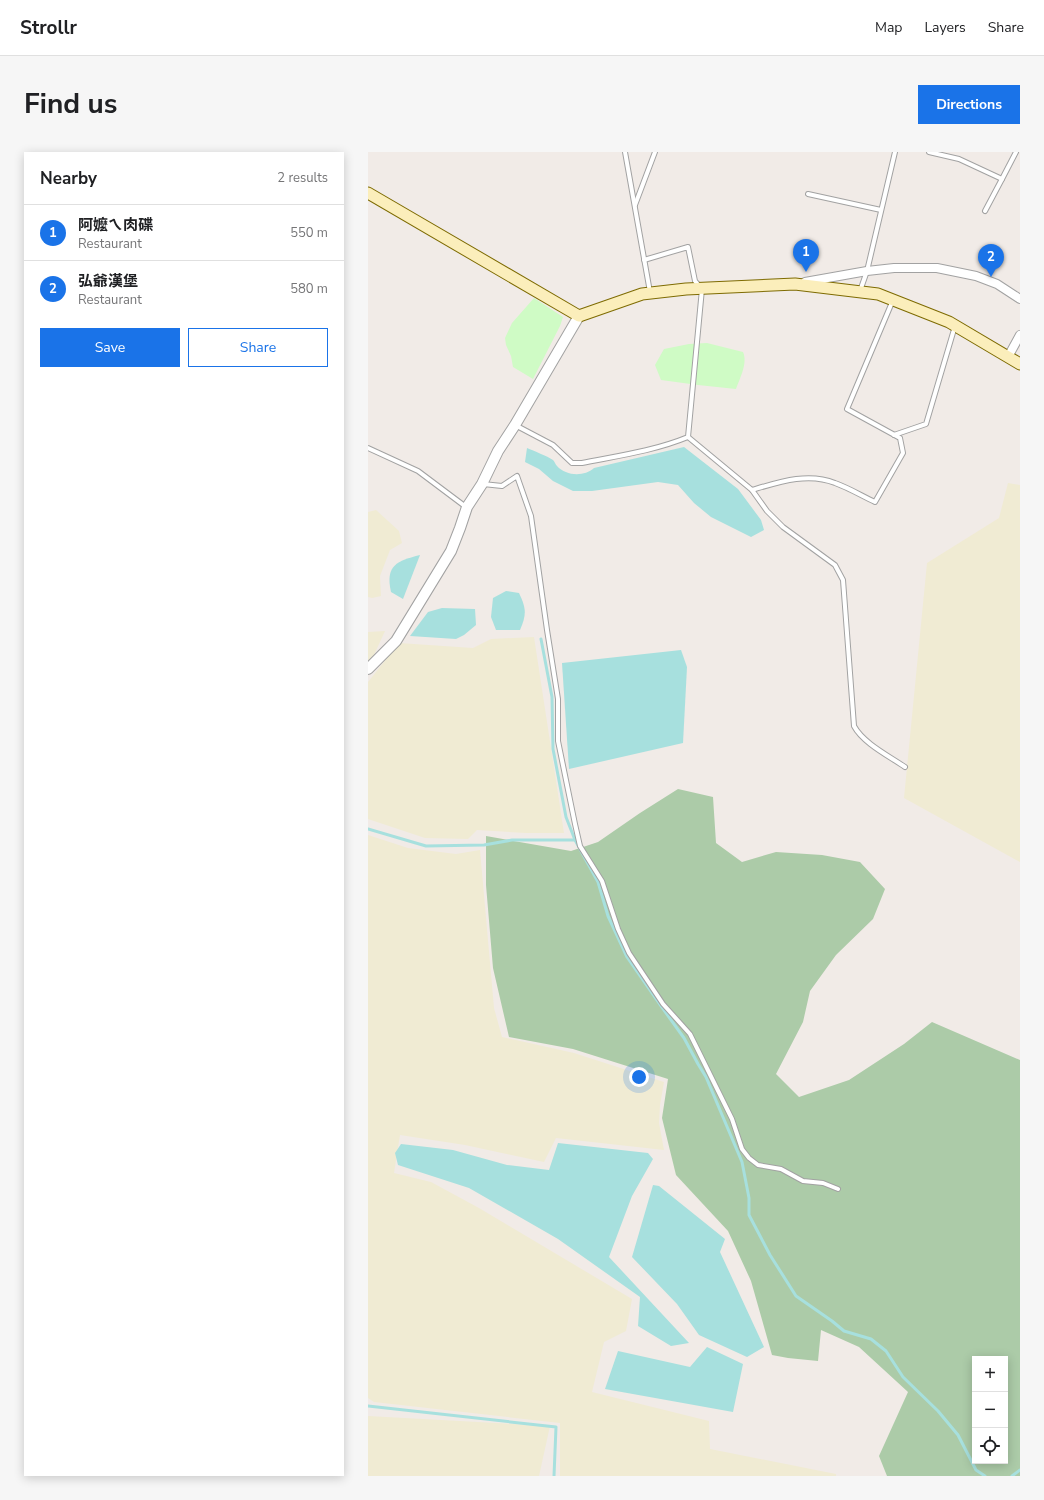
<!DOCTYPE html>
<meta charset="utf-8">
<style>
body{margin:0;font-family:"Nunito Sans","Noto Sans TC",sans-serif;background:#f6f6f6;color:#202124}
.controls{position:absolute;right:12px;bottom:12px;display:grid;overflow:hidden;border-radius:0px;box-shadow:0 2px 10px #0003}
.controls button{width:36px;height:36px;display:grid;place-items:center;padding:0;border:0;border-bottom:1px solid #e0e0e0;background:#fff;color:#202124;font:20px sans-serif}
.you{position:absolute;left:271px;top:925px;width:14px;height:14px;margin:-10px;border:3px solid #fff;border-radius:50%;background:#1a73e8;box-shadow:0 0 0 6px #1a73e833}
.badge{display:grid;place-items:center;width:26px;height:26px;border-radius:50%;background:#1a73e8;color:#fff;font-size:13px;font-weight:700}
.pin{position:absolute;translate:-50% -33px;filter:drop-shadow(0 1px 2px #0008)}
.pin::after{content:'';position:absolute;top:21px;width:14px;height:12px;background:inherit;clip-path:polygon(0 0,100% 0,50% 100%)}
.list{margin:0;padding:0;list-style:none}
h2{display:flex;justify-content:space-between;align-items:center;height:52px;margin:0;padding:0 16px;font-size:17px}
h2 small{font-size:13px;font-weight:400;color:#757577}
.list li{display:grid;grid-template-columns:26px 1fr auto;gap:12px;align-items:center;box-sizing:border-box;height:56px;padding:0 16px;border-top:1px solid #e0e0e0}
.list b{display:block;font-size:15px;white-space:nowrap}
.list p{margin:0;font-size:13px;white-space:nowrap;color:#757577}
.list em{font-size:13px;font-style:normal;color:#757577}
.actions{display:flex;gap:8px;padding:12px 16px}
.actions a{flex:1;padding:9px 0;border:1px solid #1a73e8;border-radius:0px;text-align:center;font-size:14px;color:#1a73e8}
.actions .main{background:#1a73e8;color:#fff}
.icon{flex:none;width:22px;height:22px;fill:none;stroke:currentColor;stroke-width:2;stroke-linecap:round;stroke-linejoin:round}
.map{position:relative;flex:none;width:652px;height:1324px;overflow:hidden;border-radius:0px}
header{display:flex;align-items:center;gap:24px;box-sizing:border-box;height:56px;padding:0 20px;background:#fff;border-bottom:1px solid #e0e0e0}
header strong{font-size:19px}
nav{display:flex;gap:22px;margin-inline-start:auto;font-size:14px}
.intro{display:flex;align-items:center;justify-content:space-between;box-sizing:border-box;height:96px;padding:0 24px}
h1{margin:0;font-size:28px}
.button{padding:10px 18px;border-radius:0px;background:#1a73e8;color:#fff;font-size:14px;font-weight:700}
main{display:flex;gap:24px;padding:0 24px}
aside{flex:1;background:#fff;border-radius:0px;box-shadow:0 2px 10px #0003}
.map>svg:first-child{display:block}
.farmland{fill:#f0ebd3}
.cemetery{fill:#accba8;fill-rule:evenodd}
.park{fill:#cffbc5}
.water{fill:#a7e0de}
.lines{fill:none;stroke-linecap:round;stroke-linejoin:round}
.stream{stroke:#a7e0de;stroke-width:3}
.service-casing{stroke:#a2a2a2;stroke-width:6}
.minor-casing{stroke:#a2a2a2;stroke-width:10}
.tertiary-casing{stroke:#a2a2a2;stroke-width:12}
.secondary-casing{stroke:#7e6b02;stroke-width:13}
.service{stroke:#fff;stroke-width:4}
.minor{stroke:#fff;stroke-width:8}
.tertiary{stroke:#fff;stroke-width:10}
.secondary{stroke:#fbeebb;stroke-width:11}
</style>
<header>
<strong>Strollr</strong>
<nav><a>Map</a><a>Layers</a><a>Share</a></nav>
</header>
<div class="intro"><h1>Find us</h1><a class="button">Directions</a></div>
<main>
<aside>
<h2>Nearby<small>2 results</small></h2>
<ul class="list">
<li><span class="badge">1</span><div><b>阿嬤ㄟ肉碟</b><p>Restaurant</p></div><em>550 m</em></li>
<li><span class="badge">2</span><div><b>弘爺漢堡</b><p>Restaurant</p></div><em>580 m</em></li>
</ul>
<div class="actions"><a class="main">Save</a><a>Share</a></div>
</aside>
<div class="map">
<svg width="652" height="1324" viewBox="0 0 652 1324">
<rect width="100%" height="100%" fill="#f1ebe7"/>
<!-- farmland -->
<g class="farmland">
<polygon points="640,331 652,333 652,710 536,646 559,411 631,366"/>
<polygon points="8,358 31,379 34,391 22,398 12,424 13,444 4,446 0,445 0,360"/>
<polygon points="17,479 0,516 0,480"/>
<polygon points="166,485 196,681 158,681 109,678 100,687 57,686 0,667 0,530 31,491 105,496 123,487"/>
<polygon points="0,683 40,696 88,702 112,698 126,856 134,885 206,901 296,930 292,953 291,971 296,998 188,986 176,1010 97,993 32,983 26,1021 63,1030 111,1056 264,1147 258,1179 236,1190 224,1240 341,1269 342,1297 468,1322 468,1324 192,1324 192,1271 6,1250 0,1246"/>
<polygon points="0,1264 182,1274 171,1324 0,1324"/>
</g>
<!-- cemetery -->
<path class="cemetery" d="M310,637L345,645L348,691L374,710L408,700L454,703L492,710L517,737L505,767L468,803L442,839L435,870L408,922L431,945L481,928L536,892L564,870L652,908V1324H519L511,1304L540,1240L491,1195L453,1178L450,1209L420,1206L404,1203L383,1129L360,1079L308,1023L294,966L300,927L205,897L141,885L125,816L118,733V684L203,699L230,690L272,661ZM607,1207H637V1309H607Z"/>
<!-- park -->
<g class="park">
<polygon points="166,146 195,165 192,174 165,227 145,215 143,204 138,193 137,186 144,171"/>
<path d="M339,191L375,200C380,211 372,226 368,237L330,233L293,228L287,213L296,197L321,192Z"/>
</g>
<!-- water -->
<g class="water">
<path d="M316,295L370,337L393,368L396,378L383,385L343,365L326,351L310,333L290,330L224,339H205L185,329L171,317L157,310L159,296C166,299 179,304 185,308C187,310 187,312 189,314C198,324 216,325 226,316Z"/>
<path d="M52,403L35,447L23,440C17,413 29,409 52,403Z"/>
<path d="M138,439L151,441C158,456 159,462 152,478H128L123,465L125,446Z"/>
<polygon points="74,456 107,457 108,473 96,483 88,487 42,484 60,460"/>
<polygon points="313,498 319,515 315,591 201,617 194,511"/>
<polygon points="190,991 280,1001 285,1007 264,1044 241,1105 321,1191 303,1194 270,1174 272,1145 190,1087 101,1036 30,1013 27,1001 33,992 85,998 139,1013 181,1018"/>
<polygon points="285,1033 291,1034 357,1087 352,1100 396,1195 379,1205 331,1183 309,1152 264,1105"/>
<polygon points="339,1195 375,1212 365,1260 237,1237 250,1199 322,1215"/>
</g>
<g class="lines">
<!-- stream -->
<g class="stream">
<polyline points="173,487 184,545 185,597 198,665 207,688 230,730 240,764 259,805 293,854 316,886 330,912 338,925 374,1010 381,1046 381,1063 402,1103 428,1144 464,1169 476,1179 503,1187 518,1199 535,1225 570,1259 590,1283 608,1318 617,1324"/>
<polyline points="0,677 58,694 116,693 144,688 207,688"/>
<polyline points="0,1254 188,1275 186,1324"/>
<polyline points="644,1324 652,1318"/>
</g>
<!-- service casing -->
<g class="service-casing">
<g id="service">
<polyline points="257,0 282,140"/>
<polyline points="561,0 591,7 634,27 648,0"/>
<polyline points="440,42 513,58"/>
<polyline points="267,53 287,0"/>
<polyline points="617,59 634,27"/>
<polyline points="492,139 499,119 527,0"/>
<path d="M147,273L185,293L204,311H214C249,304 286,299 320,285L334,137L327,129L320,95L276,108"/>
<polyline points="526,283 558,272 587,174"/>
<path d="M320,285L384,338L399,359L415,375L467,413L475,428L486,574C495,591 521,604 537,615"/>
<polyline points="0,296 50,319 98,355"/>
<polyline points="115,332 134,334 149,324 163,364 179,478 190,547 190,589 207,672 212,694 234,729 250,777 261,801 295,852 322,882 364,967 374,997 381,1006 390,1013 413,1017 435,1029 455,1031 470,1037"/>
<path d="M384,338C411,330 440,320 467,331C481,336 494,344 507,350L535,301L532,286L479,257L525,148"/>
</g>
</g>
<!-- minor casing -->
<g class="minor-casing">
<g id="minor">
<polyline points="437,130 499,119 526,116 569,116 608,124 629,132 652,147"/>
<polyline points="640,205 652,183"/>
</g>
</g>
<!-- tertiary casing -->
<g class="tertiary-casing">
<polyline id="tertiary" points="0,517 28,489 83,399 92,376 99,355 114,332 130,299 147,273 211,164"/>
</g>
<!-- secondary casing -->
<g class="secondary-casing">
<polyline id="secondary" points="0,41 211,164 274,142 318,137 427,132 510,142 581,170 652,212"/>
</g>
<!-- service -->
<use href="#service" class="service"/>
<!-- minor -->
<use href="#minor" class="minor"/>
<!-- tertiary -->
<use href="#tertiary" class="tertiary"/>
<!-- secondary -->
<use href="#secondary" class="secondary"/>
</g>
</svg>
<div class="controls">
<button>+</button>
<button>−</button>
<button><svg class="icon" aria-label="locate" viewBox="0 0 24 24"><circle cx="12" cy="12" r="6"/><path d="M12 2v4M12 18v4M2 12h4M18 12h4"/></svg></button>
</div>
<div class="you"></div>
<div class="pin badge" style="left:438px;top:120px">1</div>
<div class="pin badge" style="left:623px;top:125px">2</div>
</div>
</main>
